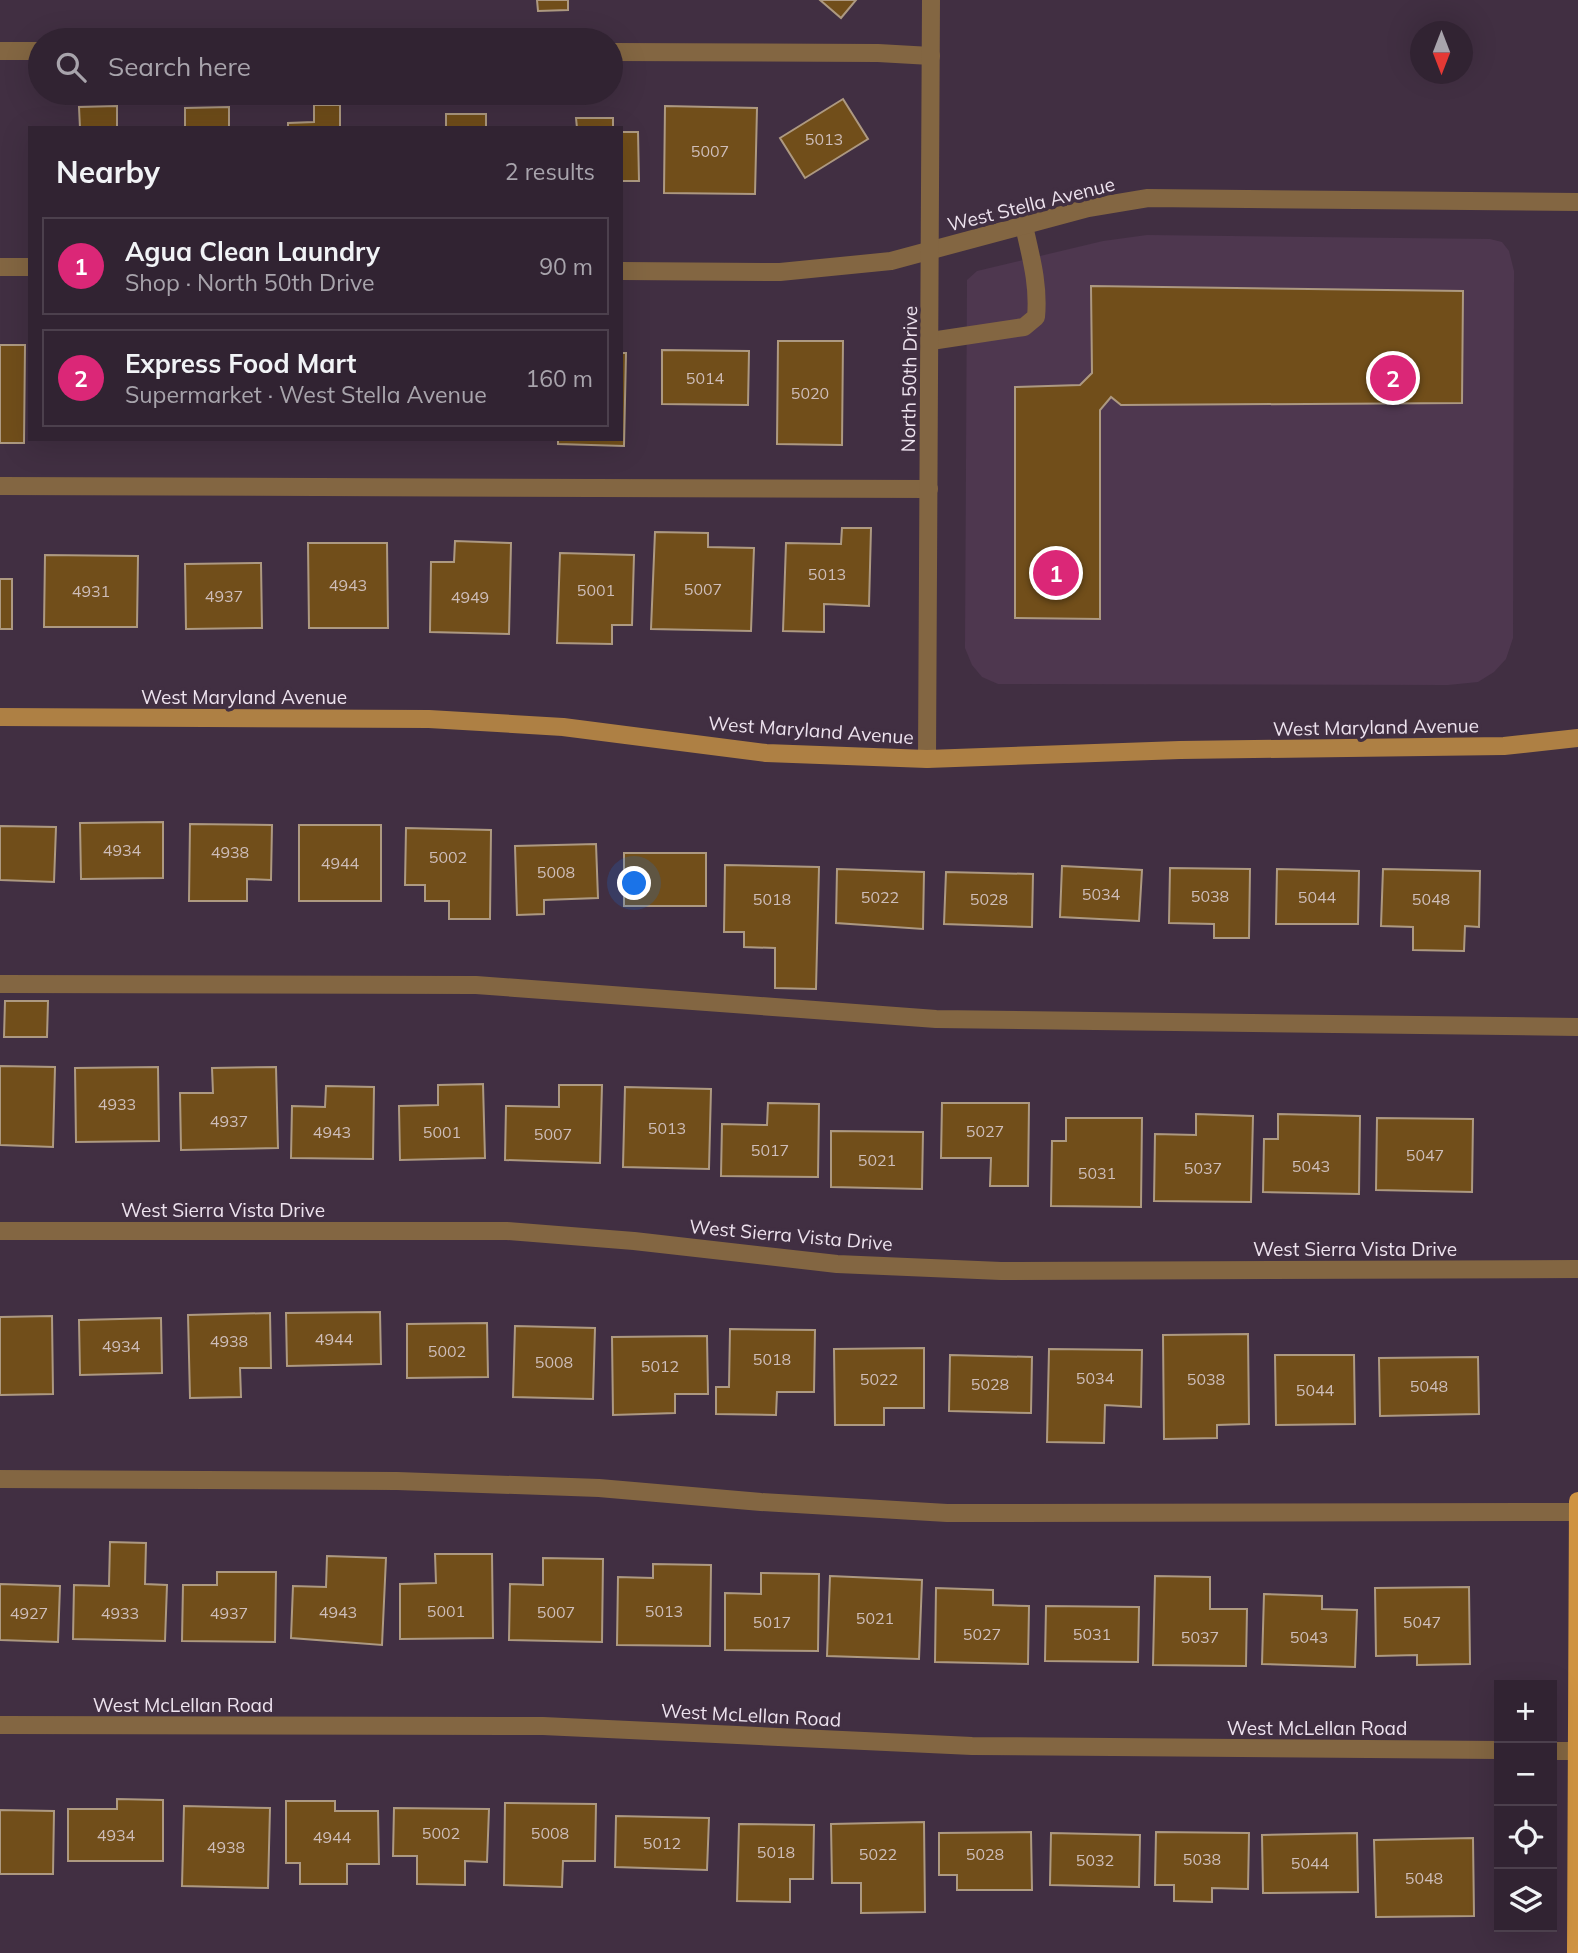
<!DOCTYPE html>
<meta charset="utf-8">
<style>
body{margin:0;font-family:Mulish,sans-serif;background:#3d2f3e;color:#f1f3f6}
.controls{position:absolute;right:21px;bottom:21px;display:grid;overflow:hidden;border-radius:0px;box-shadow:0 7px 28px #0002}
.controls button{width:63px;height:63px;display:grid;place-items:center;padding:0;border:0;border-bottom:2px solid #4c404d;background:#312332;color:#f1f3f6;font:35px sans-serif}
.compass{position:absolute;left:1410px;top:21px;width:63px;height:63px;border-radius:50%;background:#312332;box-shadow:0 7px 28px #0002;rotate:180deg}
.you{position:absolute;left:635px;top:884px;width:24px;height:24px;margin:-18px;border:5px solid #fff;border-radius:50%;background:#1a73e8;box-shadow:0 0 0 10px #1a73e833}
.badge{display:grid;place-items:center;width:46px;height:46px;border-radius:50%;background:#db2777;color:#fff;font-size:23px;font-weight:700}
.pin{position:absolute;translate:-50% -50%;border:4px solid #fff;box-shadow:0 2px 7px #0006}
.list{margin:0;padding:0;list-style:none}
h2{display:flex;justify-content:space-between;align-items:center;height:91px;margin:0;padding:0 28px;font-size:30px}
h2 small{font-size:23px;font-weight:400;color:#a8a4ac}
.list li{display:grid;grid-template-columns:46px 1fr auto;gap:21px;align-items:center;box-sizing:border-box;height:98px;margin:0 14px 14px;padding:0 14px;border:2px solid #4c404d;border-radius:0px}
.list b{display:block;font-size:26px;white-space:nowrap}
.list p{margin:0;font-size:23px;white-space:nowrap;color:#a8a4ac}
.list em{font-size:23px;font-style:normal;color:#a8a4ac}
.icon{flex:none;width:38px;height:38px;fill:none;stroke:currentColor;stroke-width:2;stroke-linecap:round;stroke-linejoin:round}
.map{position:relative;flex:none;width:1578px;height:1953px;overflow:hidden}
.search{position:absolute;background:#312332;box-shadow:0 7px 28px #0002;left:28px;top:28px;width:595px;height:77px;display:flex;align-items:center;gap:18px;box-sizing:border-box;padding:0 24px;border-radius:38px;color:#a8a4ac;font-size:26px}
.panel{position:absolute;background:#312332;box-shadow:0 7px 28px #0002;left:28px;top:126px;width:595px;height:315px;border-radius:0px}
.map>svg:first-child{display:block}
.built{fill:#4e374f}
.building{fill:#714e1a;stroke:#ad9981;stroke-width:2}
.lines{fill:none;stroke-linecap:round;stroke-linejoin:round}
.lane{stroke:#836642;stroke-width:18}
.street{stroke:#836642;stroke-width:18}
.secondary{stroke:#ae8044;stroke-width:18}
.primary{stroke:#cf9342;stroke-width:18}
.labels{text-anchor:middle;stroke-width:7;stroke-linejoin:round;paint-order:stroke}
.number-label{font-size:16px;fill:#cebdb9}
.street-label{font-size:19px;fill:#ede2ee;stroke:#412f42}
</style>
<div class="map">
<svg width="1578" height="1953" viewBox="0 0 1578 1953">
<rect width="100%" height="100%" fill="#412f42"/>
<!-- built -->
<polygon class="built" points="1147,235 1490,239 1502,242 1509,251 1514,271 1513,638 1506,659 1494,672 1478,682 1448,685 998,684 982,677 972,665 965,648 967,280 977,271 1103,241"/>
<!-- building -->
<g class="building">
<polygon points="537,0 568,0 568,10 538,11"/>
<polygon points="820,0 856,0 841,18"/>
<polygon points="843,99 868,139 805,178 780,138"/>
<polygon points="314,105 340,105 340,128 288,128 288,123 314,122"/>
<polygon points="117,106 117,128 80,128 79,107"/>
<polygon points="665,106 757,108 755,194 664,193"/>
<polygon points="229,107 229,128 185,128 185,108"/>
<rect x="446" y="114" width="40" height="14"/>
<polygon points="576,118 613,118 613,128 577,128"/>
<polygon points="621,132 638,132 639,181 621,181"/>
<polygon points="1091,286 1463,291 1462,403 1121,405 1111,397 1100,410 1100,619 1015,618 1015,387 1080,385 1092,373"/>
<polygon points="778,341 843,341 842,445 777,444"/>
<polygon points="0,345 25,345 24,443 0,443"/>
<polygon points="662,350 749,351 748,405 662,404"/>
<polygon points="621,353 626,353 624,446 558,444 558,439 621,439"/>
<polygon points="842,528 871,528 869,606 824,604 824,632 783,631 786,543 841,544"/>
<polygon points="655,532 708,533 708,547 754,548 751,631 651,629"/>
<polygon points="455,541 511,543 509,634 430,632 431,562 454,562"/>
<polygon points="308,543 387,543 388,628 309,628"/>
<polygon points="560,553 634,555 632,625 612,625 612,644 557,643"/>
<polygon points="45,555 138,556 137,627 44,627"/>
<polygon points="261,563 262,628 186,629 185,564"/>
<rect x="0" y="579" width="12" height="50"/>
<polygon points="163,822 163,878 81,879 80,823"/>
<polygon points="190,824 272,825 271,880 247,879 247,901 189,901"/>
<rect x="299" y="825" width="82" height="76"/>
<polygon points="0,826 56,827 54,882 0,880"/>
<polygon points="406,828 491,830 490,919 449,919 449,901 425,901 425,885 405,885"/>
<polygon points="596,844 598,898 544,900 544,914 517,915 515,846"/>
<rect x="624" y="853" width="82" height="53"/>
<polygon points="725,865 819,867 816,989 775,988 775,948 744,947 744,932 724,932"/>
<polygon points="1062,866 1142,870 1139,921 1060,917"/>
<polygon points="1170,868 1250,869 1249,938 1214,938 1214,924 1169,923"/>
<polygon points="837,869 924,872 923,929 836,923"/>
<polygon points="1277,869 1359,871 1358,924 1276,924"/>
<polygon points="1383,869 1480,871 1479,927 1465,926 1464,951 1413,950 1413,927 1381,926"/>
<polygon points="946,872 1033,874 1032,927 944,924"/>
<polygon points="5,1001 48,1001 47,1037 4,1037"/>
<polygon points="0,1066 55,1067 53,1147 0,1145"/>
<polygon points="158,1067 159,1141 76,1142 75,1068"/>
<polygon points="276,1067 278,1148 181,1150 180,1093 213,1093 212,1068"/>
<polygon points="483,1084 485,1158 400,1160 399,1106 438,1105 438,1085"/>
<polygon points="559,1085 602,1085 600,1163 505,1160 506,1106 559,1107"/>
<polygon points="326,1086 374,1087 373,1159 291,1158 292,1106 325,1107"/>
<polygon points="625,1087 711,1089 709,1169 623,1167"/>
<polygon points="768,1103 819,1104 818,1177 721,1176 722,1124 767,1125"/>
<polygon points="942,1103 1029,1103 1028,1186 990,1186 991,1158 941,1158"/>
<polygon points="1196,1114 1253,1116 1251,1202 1154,1201 1155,1134 1196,1135"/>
<polygon points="1278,1114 1360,1116 1359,1194 1263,1192 1264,1139 1278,1139"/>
<polygon points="1066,1118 1142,1118 1141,1207 1051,1206 1052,1141 1066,1141"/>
<polygon points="1377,1118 1473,1119 1472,1192 1376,1190"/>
<polygon points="831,1131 923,1132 922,1189 831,1187"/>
<polygon points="380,1312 381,1364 287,1366 286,1313"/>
<polygon points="270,1313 271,1368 240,1368 241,1397 190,1398 188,1315"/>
<polygon points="52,1316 53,1394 0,1395 0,1317"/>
<polygon points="161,1318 162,1373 80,1375 79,1320"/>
<polygon points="487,1323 488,1377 407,1378 407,1324"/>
<polygon points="515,1326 595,1328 593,1399 513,1397"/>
<polygon points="730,1329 815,1330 814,1392 777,1392 776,1415 716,1414 716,1387 729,1387"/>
<polygon points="1248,1334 1249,1424 1217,1425 1217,1438 1164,1439 1163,1335"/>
<polygon points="707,1336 708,1394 675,1394 675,1413 613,1415 612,1337"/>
<polygon points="924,1348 924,1408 884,1408 884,1425 835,1425 834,1349"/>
<polygon points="1049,1349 1142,1350 1141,1407 1105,1405 1104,1443 1047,1442"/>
<polygon points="950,1355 1032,1357 1031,1413 949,1411"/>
<polygon points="1275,1355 1354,1355 1355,1424 1276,1425"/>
<polygon points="1478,1357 1479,1414 1380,1416 1379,1358"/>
<polygon points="110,1542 146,1543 145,1584 167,1585 165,1641 73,1639 74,1585 109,1586"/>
<polygon points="435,1554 492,1554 493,1638 400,1639 400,1584 436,1583"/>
<polygon points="327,1556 386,1558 382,1645 291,1638 293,1586 326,1587"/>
<polygon points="543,1558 603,1559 602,1642 509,1640 510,1584 543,1585"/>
<polygon points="653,1564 711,1565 710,1646 617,1645 618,1577 653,1578"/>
<polygon points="217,1572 276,1572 275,1642 182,1641 183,1585 217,1585"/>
<polygon points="761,1573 819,1574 818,1651 725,1650 725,1593 761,1594"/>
<polygon points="830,1576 922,1580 919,1659 827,1656"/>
<polygon points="1155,1576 1210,1577 1210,1609 1247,1609 1246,1666 1153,1665"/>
<polygon points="0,1584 60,1586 58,1642 0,1640"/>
<polygon points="1469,1587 1470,1664 1417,1665 1417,1655 1376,1656 1375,1588"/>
<polygon points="936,1588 993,1590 993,1605 1029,1606 1028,1664 935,1662"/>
<polygon points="1264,1594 1322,1596 1322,1609 1357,1610 1355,1667 1262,1664"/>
<polygon points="1046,1606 1139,1607 1138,1662 1045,1661"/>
<polygon points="117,1799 163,1800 163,1861 68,1861 68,1809 117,1809"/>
<polygon points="286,1801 335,1801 335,1811 378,1811 379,1864 347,1864 347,1884 300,1884 300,1863 286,1863"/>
<polygon points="505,1803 596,1804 595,1861 563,1861 562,1887 504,1885"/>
<polygon points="184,1806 270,1808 268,1888 182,1886"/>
<polygon points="394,1808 489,1809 487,1862 465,1861 465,1885 417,1884 417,1856 393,1856"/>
<polygon points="0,1810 54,1811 53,1874 0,1874"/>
<polygon points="616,1816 709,1818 707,1870 615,1867"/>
<polygon points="924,1822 925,1912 861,1913 861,1883 832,1883 831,1824"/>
<polygon points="739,1824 814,1825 813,1879 790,1879 790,1902 737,1901"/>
<polygon points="1031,1832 1032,1890 957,1890 957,1875 939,1875 939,1833"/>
<polygon points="1156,1832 1249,1833 1248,1889 1212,1888 1212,1902 1174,1901 1174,1885 1155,1885"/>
<polygon points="1051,1833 1140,1835 1139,1887 1050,1885"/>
<polygon points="1357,1833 1358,1892 1263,1893 1262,1835"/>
<polygon points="1473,1838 1474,1916 1376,1917 1374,1840"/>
</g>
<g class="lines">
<!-- lane -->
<g class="lane">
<polyline points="0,51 40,51"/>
<polyline points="611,52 878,53 931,56"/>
<path d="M931,341L1024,327L1036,317C1039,285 1031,257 1024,226"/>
<polyline points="0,486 929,489"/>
<polyline points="0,984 476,985 936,1019 1578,1027"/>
<polyline points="0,1479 397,1481 599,1488 761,1502 947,1513 1578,1512"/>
</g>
<!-- street -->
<g class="street">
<polyline points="0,267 30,267"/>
<polyline points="621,271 780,272 891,261 1088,208 1148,198 1578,202"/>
<polyline points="927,759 931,0"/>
<polyline points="0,1231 507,1231 634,1241 837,1264 1001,1271 1578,1269"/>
<polyline points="0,1725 543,1726 972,1746 1499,1750"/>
<polyline points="1552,1751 1576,1751"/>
</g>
<!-- secondary -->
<polyline class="secondary" points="0,717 429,719 563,727 766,753 927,759 1180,750 1504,746 1578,738"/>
<!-- primary -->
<polyline class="primary" points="1576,1953 1578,1501"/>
</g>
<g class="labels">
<!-- number labels -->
<g class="number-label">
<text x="824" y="145">5013</text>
<text x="710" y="157">5007</text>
<text x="705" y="384">5014</text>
<text x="810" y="399">5020</text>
<text x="827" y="580">5013</text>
<text x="348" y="591">4943</text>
<text x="703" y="595">5007</text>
<text x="596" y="596">5001</text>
<text x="91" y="597">4931</text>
<text x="224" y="602">4937</text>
<text x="470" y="603">4949</text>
<text x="122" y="856">4934</text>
<text x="230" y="858">4938</text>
<text x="448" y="863">5002</text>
<text x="340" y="869">4944</text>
<text x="556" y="878">5008</text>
<text x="1101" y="900">5034</text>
<text x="1210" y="902">5038</text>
<text x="880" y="903">5022</text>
<text x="1317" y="903">5044</text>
<text x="772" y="905">5018</text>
<text x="989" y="905">5028</text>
<text x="1431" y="905">5048</text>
<text x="117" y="1110">4933</text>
<text x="229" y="1127">4937</text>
<text x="667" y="1134">5013</text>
<text x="985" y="1137">5027</text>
<text x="332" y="1138">4943</text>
<text x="442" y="1138">5001</text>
<text x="553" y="1140">5007</text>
<text x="770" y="1156">5017</text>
<text x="1425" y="1161">5047</text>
<text x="877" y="1166">5021</text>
<text x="1311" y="1172">5043</text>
<text x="1203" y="1174">5037</text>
<text x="1097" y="1179">5031</text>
<text x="334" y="1345">4944</text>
<text x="229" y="1347">4938</text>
<text x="121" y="1352">4934</text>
<text x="447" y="1357">5002</text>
<text x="772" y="1365">5018</text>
<text x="554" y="1368">5008</text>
<text x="660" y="1372">5012</text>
<text x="1095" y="1384">5034</text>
<text x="879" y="1385">5022</text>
<text x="1206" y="1385">5038</text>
<text x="990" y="1390">5028</text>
<text x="1429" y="1392">5048</text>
<text x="1315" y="1396">5044</text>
<text x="446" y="1617">5001</text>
<text x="664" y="1617">5013</text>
<text x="338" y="1618">4943</text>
<text x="556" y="1618">5007</text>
<text x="29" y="1619">4927</text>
<text x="120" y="1619">4933</text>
<text x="229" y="1619">4937</text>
<text x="875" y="1624">5021</text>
<text x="772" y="1628">5017</text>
<text x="1422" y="1628">5047</text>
<text x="982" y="1640">5027</text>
<text x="1092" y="1640">5031</text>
<text x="1200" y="1643">5037</text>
<text x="1309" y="1643">5043</text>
<text x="441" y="1839">5002</text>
<text x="550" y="1839">5008</text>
<text x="116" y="1841">4934</text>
<text x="332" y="1843">4944</text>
<text x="662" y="1849">5012</text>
<text x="226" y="1853">4938</text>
<text x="776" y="1858">5018</text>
<text x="878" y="1860">5022</text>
<text x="985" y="1860">5028</text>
<text x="1202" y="1865">5038</text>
<text x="1095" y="1866">5032</text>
<text x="1310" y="1869">5044</text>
<text x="1424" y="1884">5048</text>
</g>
<!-- street labels -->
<g class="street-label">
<text transform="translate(1031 204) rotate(-14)" y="7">West Stella Avenue</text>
<text transform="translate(909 379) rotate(-89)" y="7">North 50th Drive</text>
<text x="244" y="704">West Maryland Avenue</text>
<text transform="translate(1376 727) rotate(-1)" y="7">West Maryland Avenue</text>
<text transform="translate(811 730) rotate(4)" y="7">West Maryland Avenue</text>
<text x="223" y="1217">West Sierra Vista Drive</text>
<text transform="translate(791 1235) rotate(5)" y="7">West Sierra Vista Drive</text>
<text x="1355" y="1256">West Sierra Vista Drive</text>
<text x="183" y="1712">West McLellan Road</text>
<text transform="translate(751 1715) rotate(3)" y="7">West McLellan Road</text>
<text x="1317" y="1735">West McLellan Road</text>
</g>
</g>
</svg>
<div class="controls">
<button>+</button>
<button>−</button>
<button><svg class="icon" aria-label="locate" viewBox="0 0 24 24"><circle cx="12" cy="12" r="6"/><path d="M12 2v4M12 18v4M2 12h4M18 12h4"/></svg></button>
<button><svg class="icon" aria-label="layers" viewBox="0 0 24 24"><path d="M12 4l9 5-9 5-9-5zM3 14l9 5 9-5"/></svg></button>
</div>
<svg class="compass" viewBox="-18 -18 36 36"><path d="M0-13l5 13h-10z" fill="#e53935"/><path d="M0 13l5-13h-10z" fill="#a8a4ac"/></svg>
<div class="you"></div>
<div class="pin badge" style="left:1056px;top:573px">1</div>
<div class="pin badge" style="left:1393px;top:378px">2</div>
<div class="search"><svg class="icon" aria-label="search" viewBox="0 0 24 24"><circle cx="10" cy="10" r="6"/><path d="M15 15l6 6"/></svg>Search here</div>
<section class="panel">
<h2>Nearby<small>2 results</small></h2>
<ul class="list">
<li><span class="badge">1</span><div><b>Agua Clean Laundry</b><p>Shop · North 50th Drive</p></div><em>90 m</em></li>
<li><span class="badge">2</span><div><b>Express Food Mart</b><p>Supermarket · West Stella Avenue</p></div><em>160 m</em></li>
</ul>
</section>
</div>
